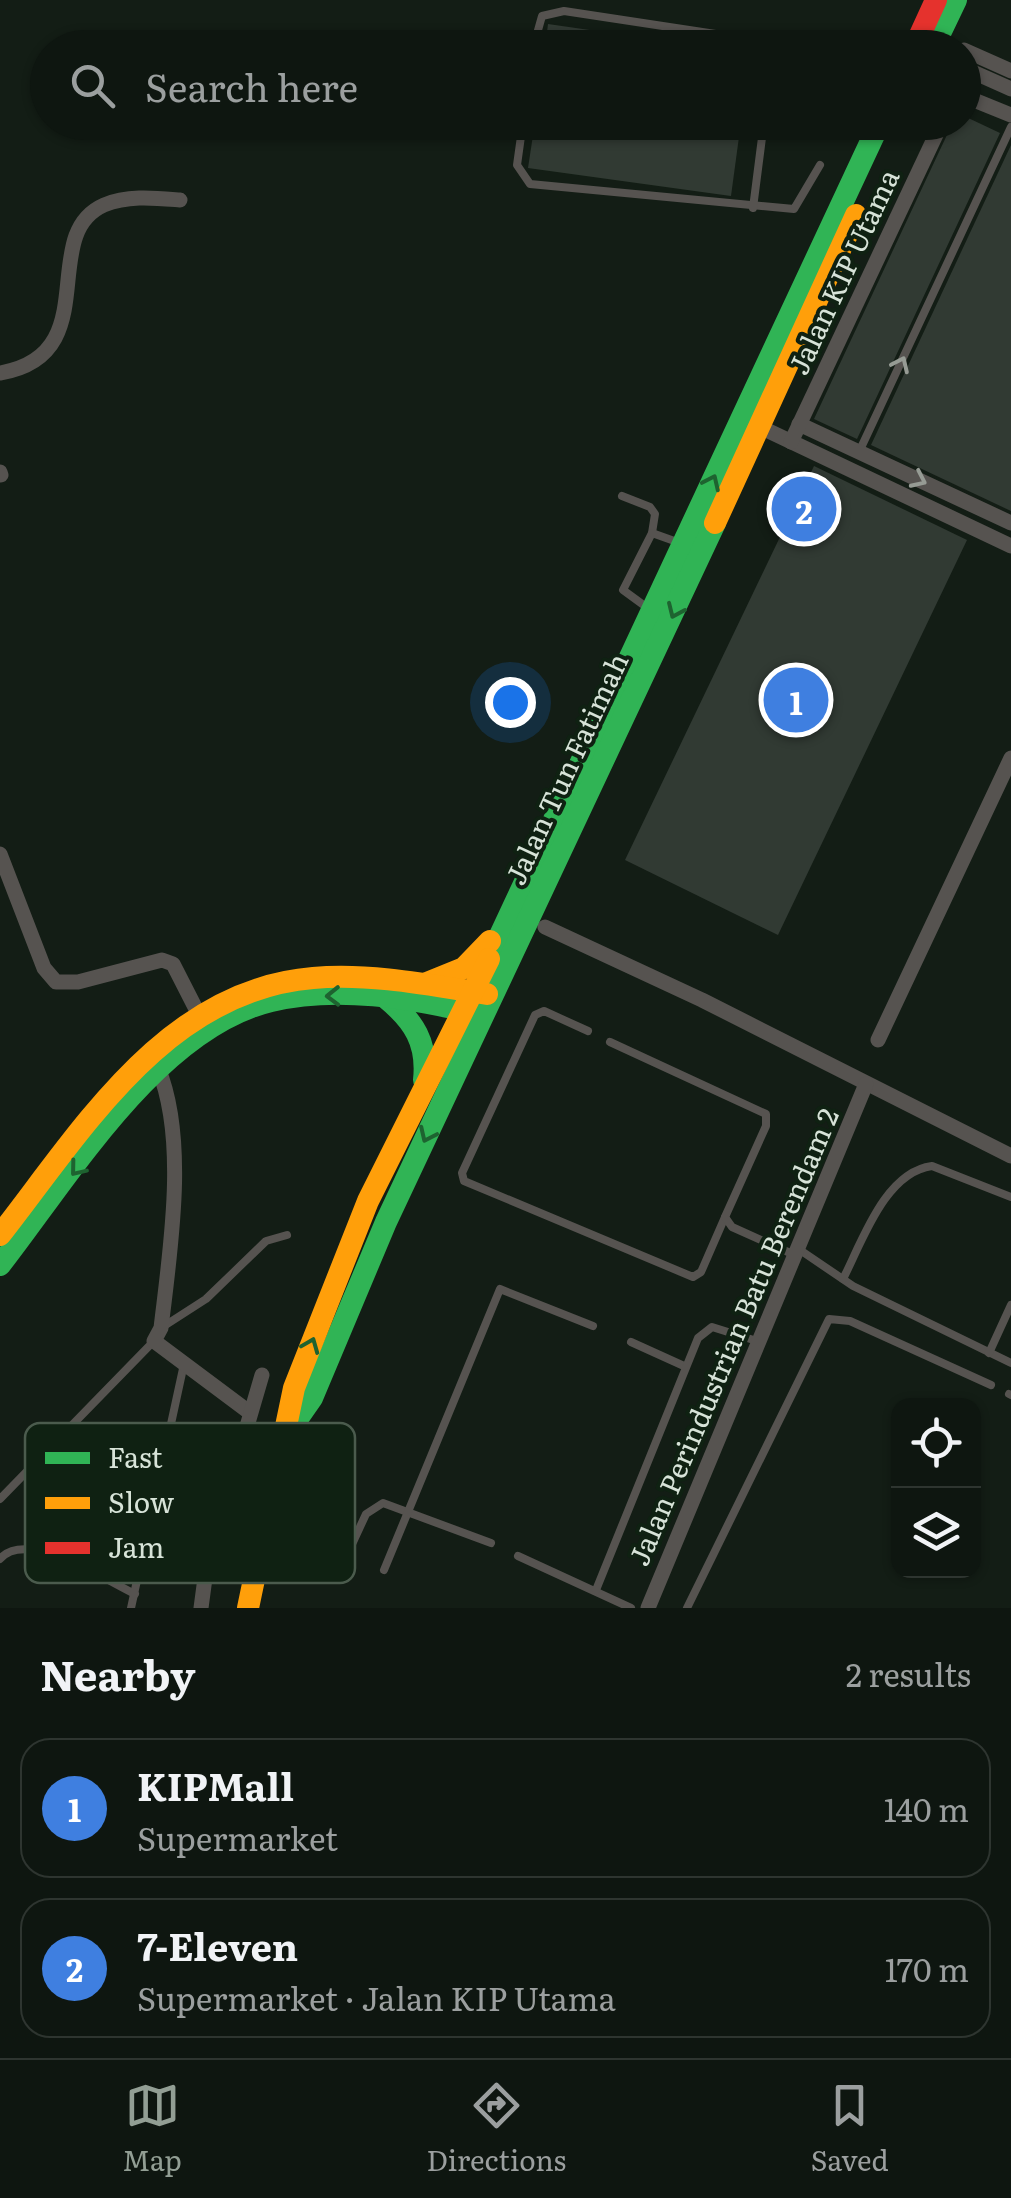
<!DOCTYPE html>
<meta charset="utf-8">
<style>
body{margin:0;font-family:Literata,serif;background:#1c231e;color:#f1f3f6}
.controls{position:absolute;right:30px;bottom:30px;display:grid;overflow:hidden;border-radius:20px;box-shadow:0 2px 8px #0004}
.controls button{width:90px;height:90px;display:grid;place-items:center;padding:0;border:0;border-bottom:2px solid #2e3530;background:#0e1610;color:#f1f3f6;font:50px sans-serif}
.you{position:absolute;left:510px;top:702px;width:35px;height:35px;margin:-25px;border:8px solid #fff;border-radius:50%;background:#1a73e8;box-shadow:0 0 0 15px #1a73e833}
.badge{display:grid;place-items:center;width:65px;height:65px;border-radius:50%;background:#929e94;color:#fff;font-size:32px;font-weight:700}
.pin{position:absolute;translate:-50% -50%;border:5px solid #fff;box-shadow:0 2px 10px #0006}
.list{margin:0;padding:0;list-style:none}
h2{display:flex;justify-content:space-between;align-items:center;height:130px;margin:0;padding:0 40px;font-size:42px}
h2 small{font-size:32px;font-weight:400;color:#9b9f9f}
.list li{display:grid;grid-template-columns:65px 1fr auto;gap:30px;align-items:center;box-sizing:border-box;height:140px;margin:0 20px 20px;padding:0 20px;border:2px solid #2e3530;border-radius:30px}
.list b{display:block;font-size:38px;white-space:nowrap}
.list p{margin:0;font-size:32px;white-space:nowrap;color:#9b9f9f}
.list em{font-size:32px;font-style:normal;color:#9b9f9f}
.icon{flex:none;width:55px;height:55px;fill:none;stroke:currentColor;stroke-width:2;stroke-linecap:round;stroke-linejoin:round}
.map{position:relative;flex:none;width:1011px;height:1608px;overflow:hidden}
.search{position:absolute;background:#0e1610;box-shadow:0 2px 8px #0004;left:30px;right:30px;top:30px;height:110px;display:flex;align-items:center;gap:25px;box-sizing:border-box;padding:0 35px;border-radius:55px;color:#9b9f9f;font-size:38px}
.sheet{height:450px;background:#0e1610}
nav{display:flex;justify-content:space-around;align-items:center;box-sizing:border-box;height:140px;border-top:2px solid #2e3530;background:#0e1610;font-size:28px;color:#9b9f9f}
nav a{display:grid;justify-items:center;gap:5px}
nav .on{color:#929e94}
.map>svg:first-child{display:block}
.building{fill:#313a33}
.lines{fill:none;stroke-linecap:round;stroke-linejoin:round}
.lane{stroke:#565350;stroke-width:8}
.street{stroke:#565350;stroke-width:15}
.fast{stroke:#30b455;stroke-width:22}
.slow{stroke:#ff9f0a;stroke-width:22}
.jam{stroke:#e5322d;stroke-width:22}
.oneway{stroke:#969b94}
.oneway2{stroke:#1e6330}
.labels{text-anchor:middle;stroke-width:8;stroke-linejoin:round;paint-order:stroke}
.street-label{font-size:28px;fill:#d7e3d8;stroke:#0f2112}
.key{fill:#0f2112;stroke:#4b5b4d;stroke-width:2.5}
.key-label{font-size:28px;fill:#d7e3d8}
</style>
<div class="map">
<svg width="1011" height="1608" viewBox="0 0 1011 1608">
<rect width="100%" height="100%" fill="#131d15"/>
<!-- building -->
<g class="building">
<polygon points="548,24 666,41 665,48 545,48"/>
<polygon points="964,116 1000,133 857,439 814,419 953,122 964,122"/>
<polygon points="535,122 741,122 731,196 528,168"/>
<polygon points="1011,145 1011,511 871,445"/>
<polygon points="814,466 967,540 778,935 625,860"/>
</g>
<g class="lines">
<!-- lane -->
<g class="lane">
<polyline points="533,48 542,16 564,11 755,40 765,48"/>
<polyline points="523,122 517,165 530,184 794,209 820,165"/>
<polyline points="753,208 764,122"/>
<polyline points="859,452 1011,127"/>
<polyline points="622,496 650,507 655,514 652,533 623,590 649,609"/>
<polyline points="652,533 680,543"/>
<polyline points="588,1031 544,1011 535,1015 462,1173 464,1181 693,1277 701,1272 725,1217"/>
<polyline points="610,1042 766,1114 766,1126 725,1217 732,1227 797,1256"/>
<polyline points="800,1250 853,1286 1011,1363"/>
<path d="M843,1279C862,1242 885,1172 932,1166L1011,1197"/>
<polyline points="161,1328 206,1299 266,1241 287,1235"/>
<polyline points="631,1342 684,1366"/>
<polyline points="989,1353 1011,1305"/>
<polyline points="1009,1394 1011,1395"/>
<polyline points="0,1499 154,1341"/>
<polyline points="518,1556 631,1608"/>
<path d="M0,1559C26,1528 104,1579 135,1594"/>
<polyline points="341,1568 366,1514 383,1503 491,1543"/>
<polyline points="384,1570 500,1289 593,1326"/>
<polyline points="596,1590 698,1338 712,1327 760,1342"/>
<polyline points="131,1608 184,1364"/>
<polyline points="687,1608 829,1319 850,1321 991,1385"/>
</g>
<!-- street -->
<g class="street">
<polyline points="964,50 1011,71"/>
<polyline points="964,68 1011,89"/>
<polyline points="964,96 1011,115"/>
<path d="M0,373C107,355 36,235 104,205C128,195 155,198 180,200"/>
<polyline points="799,424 1011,523"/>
<polyline points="758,426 1011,546"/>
<polyline points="791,442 942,122"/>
<polyline points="0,472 1,475"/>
<polyline points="0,854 44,968 56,982 78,982 162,960 173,964 197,1011"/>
<polyline points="545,927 702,1000 1011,1156"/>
<polyline points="878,1040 1011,758"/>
<path d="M158,1068C188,1140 170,1251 161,1328L154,1341L249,1412"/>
<polyline points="201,1608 207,1563 262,1375"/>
<polyline points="648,1608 866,1084"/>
</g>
<!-- fast -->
<g class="fast">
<polyline points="933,48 956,0"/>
<polyline points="489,959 880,122"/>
<path d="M386,998C414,1021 428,1043 424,1080"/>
<path d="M0,1265C68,1178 157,1028 271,1001C338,985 409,998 476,1013"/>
<polyline points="289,1431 312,1398 386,1222 715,523"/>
</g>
<!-- slow -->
<g class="slow">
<polyline points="715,523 856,215"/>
<polyline points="427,983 464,968 490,941"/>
<path d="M0,1235C83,1129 166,990 313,978C371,973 430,985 487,994"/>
<polyline points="248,1608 294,1388 368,1201 489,959"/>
</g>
<!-- jam -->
<polyline class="jam" points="914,48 936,0"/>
</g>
<!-- one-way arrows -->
<defs><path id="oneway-chevron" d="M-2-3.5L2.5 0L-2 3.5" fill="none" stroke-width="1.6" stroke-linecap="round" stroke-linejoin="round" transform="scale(2.5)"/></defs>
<g class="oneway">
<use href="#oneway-chevron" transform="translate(901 364) rotate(-65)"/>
<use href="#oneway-chevron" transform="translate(919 480) rotate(25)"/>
</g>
<g class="oneway2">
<use href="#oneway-chevron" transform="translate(712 482) rotate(-65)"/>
<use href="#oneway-chevron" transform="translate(675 611) rotate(114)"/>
<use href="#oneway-chevron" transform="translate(333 996) rotate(179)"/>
<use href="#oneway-chevron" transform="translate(427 1135) rotate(115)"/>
<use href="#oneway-chevron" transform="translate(77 1169) rotate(129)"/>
<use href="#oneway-chevron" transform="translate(311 1345) rotate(-68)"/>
</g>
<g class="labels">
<!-- street labels -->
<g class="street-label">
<text transform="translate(844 272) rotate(-65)" y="10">Jalan KIP Utama</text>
<text transform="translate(567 769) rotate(-65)" y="10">Jalan Tun Fatimah</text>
<text transform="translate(734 1337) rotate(-67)" y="10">Jalan Perindustrian Batu Berendam 2</text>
</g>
</g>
<!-- legend -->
<rect x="25" y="1423" width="330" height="160" rx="15" class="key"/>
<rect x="45" y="1452" width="45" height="12" fill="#30b455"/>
<rect x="45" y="1497" width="45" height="12" fill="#ff9f0a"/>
<rect x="45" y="1542" width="45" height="12" fill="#e5322d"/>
<g class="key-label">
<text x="108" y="1468">Fast</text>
<text x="108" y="1513">Slow</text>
<text x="108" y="1558">Jam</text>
</g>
</svg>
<div class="controls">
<button><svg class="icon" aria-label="locate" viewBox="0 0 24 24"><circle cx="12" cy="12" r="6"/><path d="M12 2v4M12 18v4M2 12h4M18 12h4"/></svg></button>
<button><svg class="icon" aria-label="layers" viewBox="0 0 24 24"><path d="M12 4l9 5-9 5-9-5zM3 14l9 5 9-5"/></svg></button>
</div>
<div class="you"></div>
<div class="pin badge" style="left:796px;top:700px;background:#3f7fe0">1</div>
<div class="pin badge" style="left:804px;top:509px;background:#3f7fe0">2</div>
<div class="search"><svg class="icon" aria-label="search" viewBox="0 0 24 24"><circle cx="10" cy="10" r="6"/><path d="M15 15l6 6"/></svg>Search here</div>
</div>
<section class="sheet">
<h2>Nearby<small>2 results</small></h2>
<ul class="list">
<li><span class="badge" style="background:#3f7fe0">1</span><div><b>KIPMall</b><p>Supermarket</p></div><em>140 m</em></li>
<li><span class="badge" style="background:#3f7fe0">2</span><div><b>7-Eleven</b><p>Supermarket · Jalan KIP Utama</p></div><em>170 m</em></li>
</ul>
</section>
<nav>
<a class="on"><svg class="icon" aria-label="map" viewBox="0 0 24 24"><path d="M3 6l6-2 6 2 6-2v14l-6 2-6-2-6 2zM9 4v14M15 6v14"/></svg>Map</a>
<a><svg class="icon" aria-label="directions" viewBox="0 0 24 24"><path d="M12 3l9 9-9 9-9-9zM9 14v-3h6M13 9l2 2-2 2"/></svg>Directions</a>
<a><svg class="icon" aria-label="saved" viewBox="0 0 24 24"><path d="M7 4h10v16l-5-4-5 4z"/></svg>Saved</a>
</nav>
